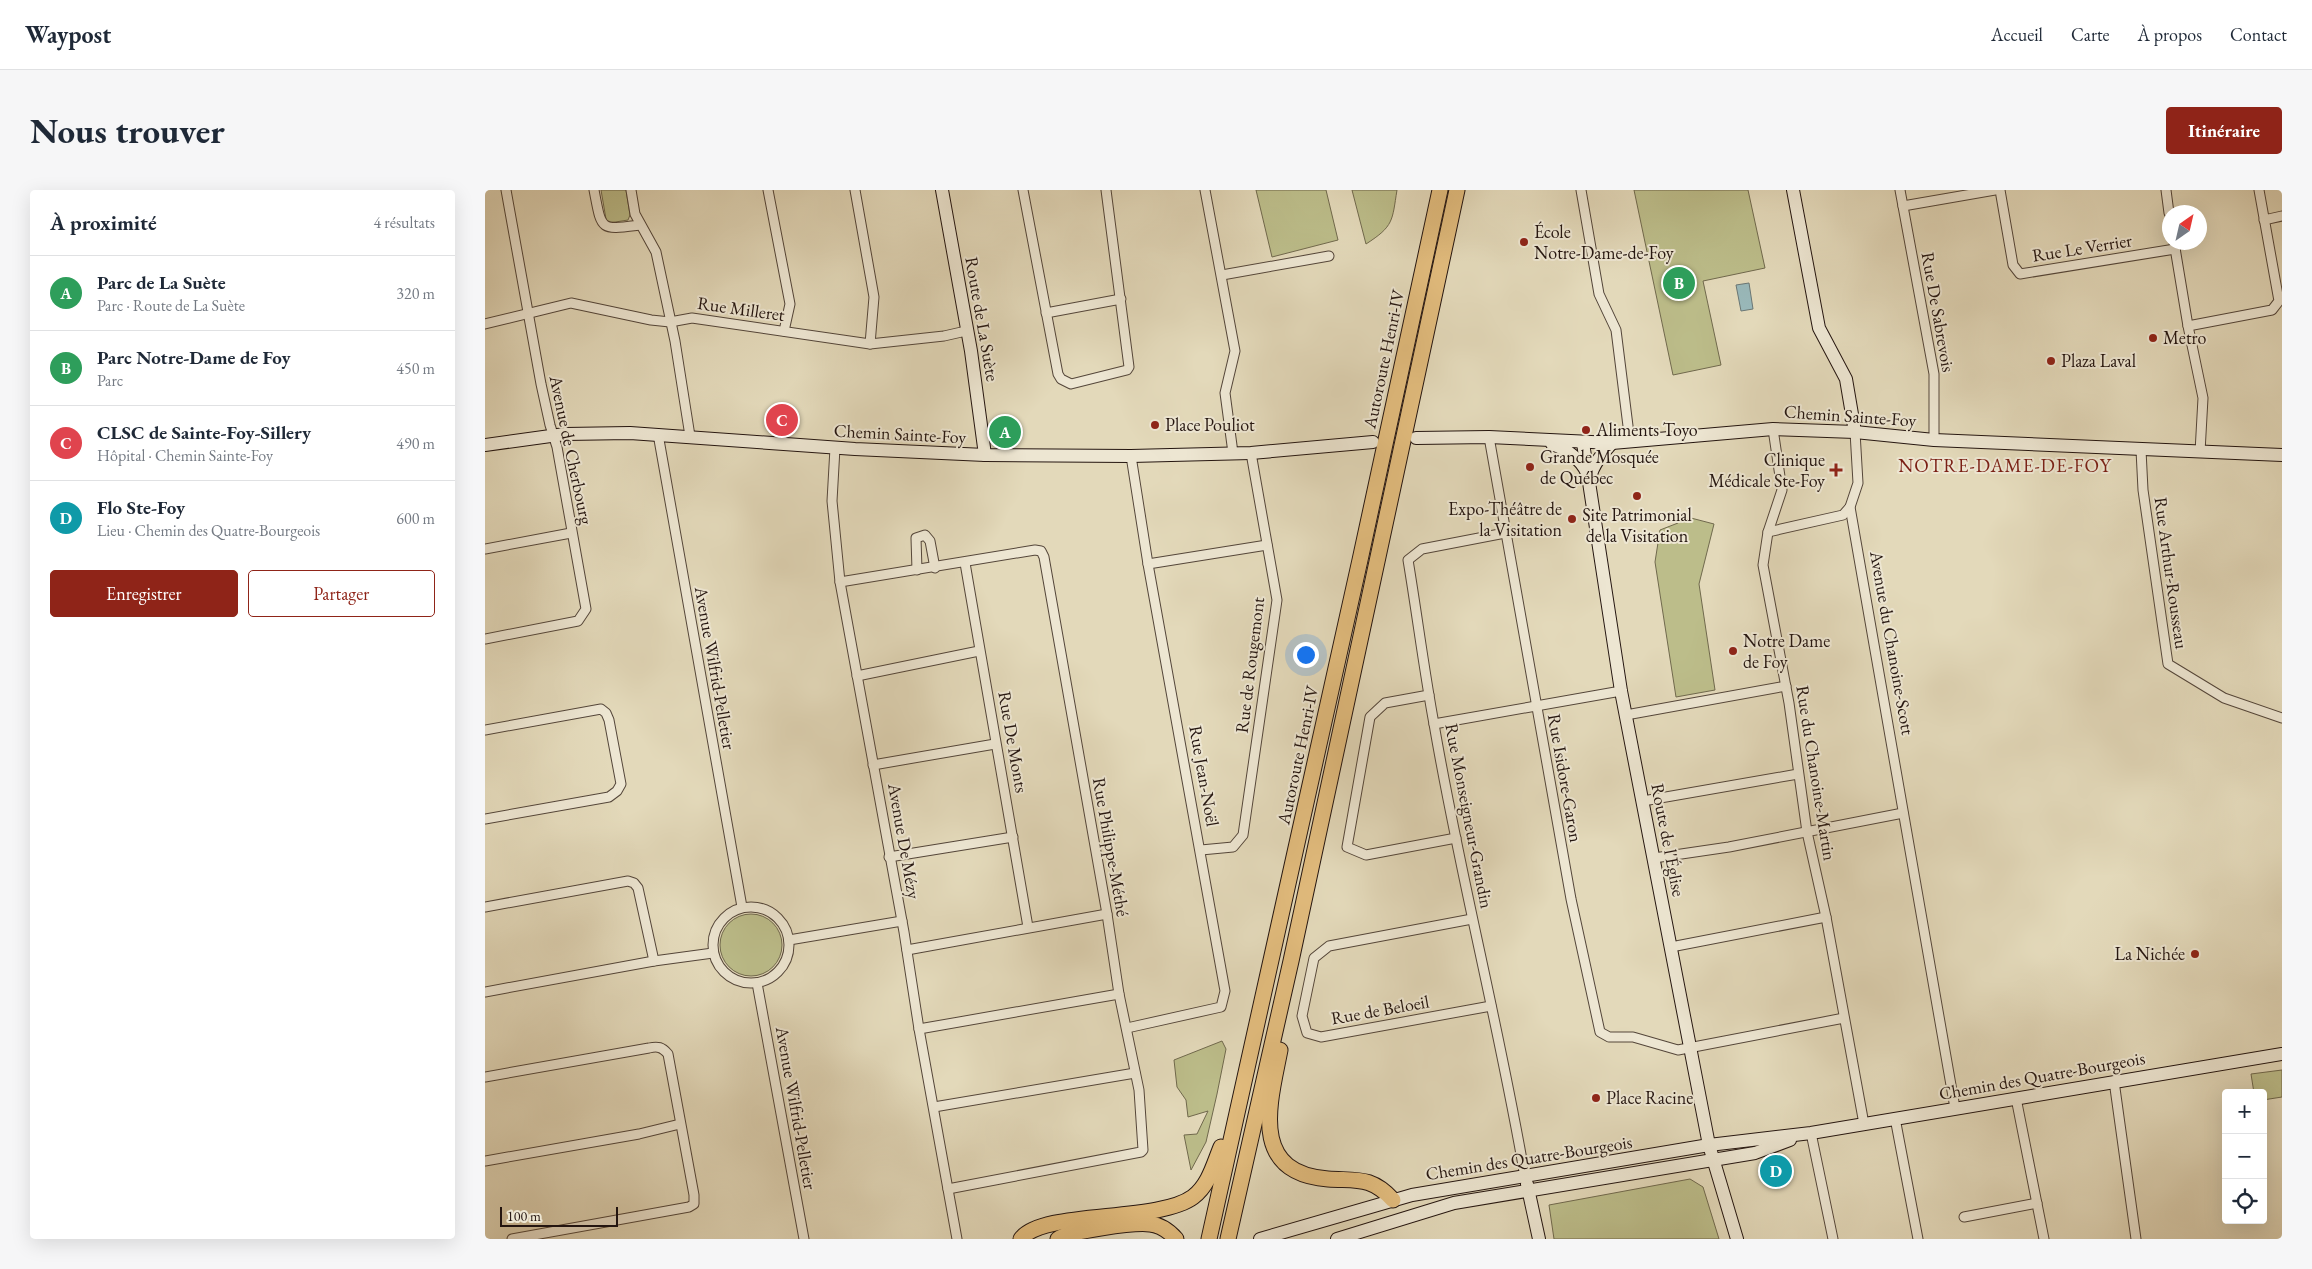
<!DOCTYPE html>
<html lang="fr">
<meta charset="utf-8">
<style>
body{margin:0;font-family:"EB Garamond",serif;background:#f6f6f7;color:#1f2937}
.controls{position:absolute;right:15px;bottom:15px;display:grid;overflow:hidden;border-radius:5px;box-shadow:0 5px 20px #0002}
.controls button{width:45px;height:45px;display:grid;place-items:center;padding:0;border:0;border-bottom:1px solid #e0e1e3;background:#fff;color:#1f2937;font:25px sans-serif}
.compass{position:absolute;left:1677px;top:15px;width:45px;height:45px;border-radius:50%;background:#fff;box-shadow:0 5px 20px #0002;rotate:34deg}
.scale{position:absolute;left:15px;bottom:12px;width:118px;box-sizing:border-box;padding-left:5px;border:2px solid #241510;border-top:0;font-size:14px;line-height:18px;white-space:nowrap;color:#241510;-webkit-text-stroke:4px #ede6d2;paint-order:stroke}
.you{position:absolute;left:820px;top:464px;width:18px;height:18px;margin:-12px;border:4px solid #fff;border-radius:50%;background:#1a73e8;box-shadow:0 0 0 8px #1a73e833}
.badge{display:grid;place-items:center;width:32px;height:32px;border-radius:50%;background:#8f2418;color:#fff;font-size:16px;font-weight:700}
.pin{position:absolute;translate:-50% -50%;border:2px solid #fff;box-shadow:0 1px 5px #0006}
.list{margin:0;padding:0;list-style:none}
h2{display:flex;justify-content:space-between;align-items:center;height:65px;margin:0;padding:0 20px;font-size:21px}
h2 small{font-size:16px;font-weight:400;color:#747a83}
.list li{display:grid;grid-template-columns:32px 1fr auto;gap:15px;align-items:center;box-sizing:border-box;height:75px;padding:0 20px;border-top:1px solid #e0e1e3}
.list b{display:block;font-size:19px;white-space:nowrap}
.list p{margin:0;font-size:16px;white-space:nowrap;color:#747a83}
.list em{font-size:16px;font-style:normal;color:#747a83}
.actions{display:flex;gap:10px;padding:15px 20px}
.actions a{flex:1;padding:11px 0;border:1px solid #8f2418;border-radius:5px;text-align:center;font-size:18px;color:#8f2418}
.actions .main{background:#8f2418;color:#fff}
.icon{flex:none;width:28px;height:28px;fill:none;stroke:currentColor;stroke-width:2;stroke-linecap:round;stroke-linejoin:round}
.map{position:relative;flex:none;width:1797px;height:1049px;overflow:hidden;border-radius:5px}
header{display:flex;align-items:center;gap:30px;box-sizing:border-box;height:70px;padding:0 25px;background:#fff;border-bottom:1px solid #e0e1e3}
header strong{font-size:24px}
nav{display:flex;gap:28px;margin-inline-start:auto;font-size:18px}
.intro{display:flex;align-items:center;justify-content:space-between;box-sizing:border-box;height:120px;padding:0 30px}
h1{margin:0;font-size:35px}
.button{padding:12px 22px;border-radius:5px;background:#8f2418;color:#fff;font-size:18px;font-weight:700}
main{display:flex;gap:30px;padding:0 30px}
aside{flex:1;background:#fff;border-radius:5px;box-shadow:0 5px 20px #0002}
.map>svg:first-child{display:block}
.green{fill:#bcbd8a;stroke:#70694d}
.water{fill:#99b8b9;stroke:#6a7775}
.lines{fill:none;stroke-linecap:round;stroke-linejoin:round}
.street-casing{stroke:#54463a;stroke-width:11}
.secondary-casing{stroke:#241510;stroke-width:14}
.highway-casing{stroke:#241510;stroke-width:17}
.street{stroke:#ede6d2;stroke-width:9}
.secondary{stroke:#ede6d2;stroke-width:12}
.highway{stroke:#e2bc7d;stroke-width:15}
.poi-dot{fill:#8f2418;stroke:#ede6d2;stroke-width:2}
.labels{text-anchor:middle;stroke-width:4;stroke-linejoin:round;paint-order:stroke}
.poi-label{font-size:18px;fill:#241510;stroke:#ede6d2;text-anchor:start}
.street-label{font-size:18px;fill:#241510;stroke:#ede6d2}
.neighbourhood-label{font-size:19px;letter-spacing:1px;fill:#7a1f14;stroke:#ede6d2}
</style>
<header>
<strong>Waypost</strong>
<nav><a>Accueil</a><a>Carte</a><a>À propos</a><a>Contact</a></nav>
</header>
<div class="intro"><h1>Nous trouver</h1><a class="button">Itinéraire</a></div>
<main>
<aside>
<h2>À proximité<small>4 résultats</small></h2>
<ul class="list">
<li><span class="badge" style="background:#2e9e5b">A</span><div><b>Parc de La Suète</b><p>Parc · Route de La Suète</p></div><em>320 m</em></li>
<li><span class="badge" style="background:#2e9e5b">B</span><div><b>Parc Notre-Dame de Foy</b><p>Parc</p></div><em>450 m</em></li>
<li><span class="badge" style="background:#e0444e">C</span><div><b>CLSC de Sainte-Foy-Sillery</b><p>Hôpital · Chemin Sainte-Foy</p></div><em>490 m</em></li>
<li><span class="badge" style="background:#0f9aa8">D</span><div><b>Flo Ste-Foy</b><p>Lieu · Chemin des Quatre-Bourgeois</p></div><em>600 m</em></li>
</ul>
<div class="actions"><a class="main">Enregistrer</a><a>Partager</a></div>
</aside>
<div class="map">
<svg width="1797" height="1049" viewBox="0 0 1797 1049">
<rect width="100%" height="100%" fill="#e3d9ba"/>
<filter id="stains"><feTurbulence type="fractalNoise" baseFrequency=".004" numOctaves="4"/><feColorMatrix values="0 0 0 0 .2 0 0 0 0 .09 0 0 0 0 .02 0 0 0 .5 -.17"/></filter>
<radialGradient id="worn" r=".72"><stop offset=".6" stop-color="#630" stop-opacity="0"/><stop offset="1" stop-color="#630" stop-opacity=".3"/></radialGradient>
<!-- green -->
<g class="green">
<polygon points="116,0 141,0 145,25 143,30 124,33 121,29"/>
<polygon points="771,0 841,0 853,50 787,67"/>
<path d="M867,0H912C907,31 909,36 881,54Z"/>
<polygon points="1149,0 1263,0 1280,78 1218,91 1236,175 1188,185"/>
<polygon points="531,233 532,252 514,253 510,250 508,235"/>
<polygon points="1196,328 1206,328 1229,334 1214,394 1230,500 1191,507 1170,372 1175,340 1193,333"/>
<circle cx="266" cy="755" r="31"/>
<polygon points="737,851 741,859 732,904 721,952 706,980 699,945 712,944 723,921 703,927 701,910 692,897 689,870"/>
<polygon points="1797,880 1797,907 1778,910 1778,903 1769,903 1766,884"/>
<polygon points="1205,989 1218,997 1234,1049 1069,1049 1064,1015"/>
</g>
<!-- water -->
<polygon class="water" points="1264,93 1268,119 1256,121 1251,95"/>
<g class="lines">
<!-- street casing -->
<g class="street-casing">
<g id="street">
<path d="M109,0C117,41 114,40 155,35"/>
<polyline points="146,0 150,24 171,62 190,151 205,246"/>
<polyline points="283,0 305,114 299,141"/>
<polyline points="370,0 389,107 385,154"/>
<polyline points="538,0 573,184 576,189 586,194 642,180 644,177 621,0"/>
<polyline points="720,0 750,161 740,203 748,263"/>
<polyline points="1096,0 1114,104 1131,140 1145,252"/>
<polyline points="1415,0 1449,184 1449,250"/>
<polyline points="1515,0 1528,75 1535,84 1690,59"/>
<polyline points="1681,0 1684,23"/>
<polyline points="1418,16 1510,0"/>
<polyline points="1779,30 1797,26"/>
<polyline points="1689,52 1703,136 1718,208 1715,262"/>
<polyline points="737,85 844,66"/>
<polyline points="561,123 636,109"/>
<polyline points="0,134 86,113 166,130 185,132 207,128 385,154 459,146 481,141"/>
<polyline points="1703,136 1787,120 1794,111 1774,0"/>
<polyline points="1288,239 1297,300 1283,342 1278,375 1304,513 1322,642 1341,727 1379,934"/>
<polyline points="1370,242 1373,293 1365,317 1470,918"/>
<polyline points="173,244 257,717"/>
<polyline points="1004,247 1086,709 1115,842 1124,847 1148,847 1193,860 1359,828"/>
<polyline points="350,258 347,311 355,392 419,742 434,839 472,1049"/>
<polyline points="1656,260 1658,300 1683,474 1739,508 1797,528"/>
<polyline points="1283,342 1358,325 1365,317"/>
<path d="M1020,343L937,359L923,370C932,424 939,480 949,534C975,686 1014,835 1040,987"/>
<polyline points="0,359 86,343"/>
<polyline points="480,373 543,737"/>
<polyline points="663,374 782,355"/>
<polyline points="432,380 431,348 440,345 445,351 450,378"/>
<polyline points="355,392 550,360 556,361 559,367 622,724 634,804 654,900 658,960 656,962 463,999"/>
<polyline points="0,449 93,431 101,419 72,257 65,235 56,194 21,0"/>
<polyline points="372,486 494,461"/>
<polyline points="944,505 900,513 885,527 862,657 881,665 971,648"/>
<polyline points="1141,525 1301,496"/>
<polyline points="949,534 1136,501"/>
<polyline points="0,540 116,519 121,523 124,530 136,594 132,601 124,607 0,629"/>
<polyline points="388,575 510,554"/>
<polyline points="1158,611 1313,584"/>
<polyline points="716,660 748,657 758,645 792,410 766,263"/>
<polyline points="404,667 528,647"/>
<polyline points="1169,668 1244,657 1418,623"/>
<circle cx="266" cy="755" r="38"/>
<polyline points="0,717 143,691 149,693 153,698 169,771"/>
<polyline points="987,729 844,756 829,768 817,826 822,843 836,847 1006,816"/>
<polyline points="304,750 417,731"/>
<polyline points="1186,757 1341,727"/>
<polyline points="422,760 622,724"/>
<polyline points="272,793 319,1049"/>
<polyline points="0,802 169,771 228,763"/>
<polyline points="642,838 736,817 740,801 663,374 646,266"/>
<polyline points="434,839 634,804"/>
<path d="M0,887L164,858C173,856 177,857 183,864L209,1005V1014L204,1017L27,1049"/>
<polyline points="1629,891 1651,1049"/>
<polyline points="1531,908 1559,1049"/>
<polyline points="449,917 650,883"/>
<polyline points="1410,928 1433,1049"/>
<polyline points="1326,943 1348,1049"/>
<polyline points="0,971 154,944 195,934"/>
<polyline points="1479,1027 1552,1013"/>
</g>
</g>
<!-- secondary casing -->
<g class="secondary-casing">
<g id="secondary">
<polyline points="457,0 486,161 500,265"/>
<polyline points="1308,0 1334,138 1361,189 1370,242"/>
<polyline points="931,248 1004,247 1127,253 1288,239 1370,242 1449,250 1797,265"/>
<polyline points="1098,253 1136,501 1224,955 1252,1049"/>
<path d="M1067,254C1081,259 1096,269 1102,283"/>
<polyline points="0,255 80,244 145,243 370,259 500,265 646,266 766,263 888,252"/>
<path d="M1105,288C1108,274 1118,263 1127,253"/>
<polyline points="1042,994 1054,1049"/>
<polyline points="775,1049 927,1005 1224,955 1326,943 1797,864"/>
<polyline points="852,1049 969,1013 1270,963 1305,950"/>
</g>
</g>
<!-- highway casing -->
<g class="highway-casing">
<g id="highway">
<path d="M795,860C785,912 763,983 843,989C872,991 886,986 908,1010"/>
<path d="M536,1049C557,1020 673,1033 708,1007C724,995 729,974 736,957"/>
<path d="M573,1049C584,1041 649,1032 665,1034C675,1035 684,1041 691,1049"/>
<polyline points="724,1049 875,370 955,0"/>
<polyline points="743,1049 806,771 972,0"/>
</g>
</g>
<!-- street -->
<use href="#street" class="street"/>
<!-- secondary -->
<use href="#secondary" class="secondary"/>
<!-- highway -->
<use href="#highway" class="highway"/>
</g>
<!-- markers -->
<g class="poi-dot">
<circle cx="1039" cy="52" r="5"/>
<circle cx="1668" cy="148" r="5"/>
<circle cx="1566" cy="171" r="5"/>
<circle cx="670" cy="235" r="5"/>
<circle cx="1101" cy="240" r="5"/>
<circle cx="1045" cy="277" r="5"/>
<path d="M1348.5 272.5h5v5h5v5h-5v5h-5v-5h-5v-5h5z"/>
<circle cx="1152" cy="306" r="5"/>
<circle cx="1087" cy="329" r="5"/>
<circle cx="1248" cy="461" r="5"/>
<circle cx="1710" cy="764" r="5"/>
<circle cx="1111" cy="908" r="5"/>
</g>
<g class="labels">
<!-- poi labels -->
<g class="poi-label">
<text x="1049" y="48">École<tspan x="1049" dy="21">Notre-Dame-de-Foy</tspan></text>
<text x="1678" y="154">Metro</text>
<text x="1576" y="177">Plaza Laval</text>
<text x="680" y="241">Place Pouliot</text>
<text x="1111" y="246">Aliments Toyo</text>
<text x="1055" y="273">Grande Mosquée<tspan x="1055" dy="21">de Québec</tspan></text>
<text x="1340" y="276" text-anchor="end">Clinique<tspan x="1340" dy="21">Médicale Ste-Foy</tspan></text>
<text x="1077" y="325" text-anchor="end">Expo-Théâtre de<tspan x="1077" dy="21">la Visitation</tspan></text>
<text x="1152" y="331" text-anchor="middle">Site Patrimonial<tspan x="1152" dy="21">de la Visitation</tspan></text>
<text x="1258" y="457">Notre Dame<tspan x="1258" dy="21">de Foy</tspan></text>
<text x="1700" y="770" text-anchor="end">La Nichée</text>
<text x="1121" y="914">Place Racine</text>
</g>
<!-- street labels -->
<g class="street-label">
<text transform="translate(1597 58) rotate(-9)" y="6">Rue Le Verrier</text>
<text transform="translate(256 119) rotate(8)" y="6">Rue Milleret</text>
<text transform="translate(1453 122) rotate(80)" y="6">Rue De Sabrevois</text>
<text transform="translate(497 129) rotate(80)" y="6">Route de La Suète</text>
<text transform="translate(899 169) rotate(-78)" y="6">Autoroute Henri-IV</text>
<text transform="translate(1365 226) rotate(4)" y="6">Chemin Sainte-Foy</text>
<text transform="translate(415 244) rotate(3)" y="6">Chemin Sainte-Foy</text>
<text transform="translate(86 260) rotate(78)" y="6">Avenue de Cherbourg</text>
<text transform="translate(1686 383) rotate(82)" y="6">Rue Arthur-Rousseau</text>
<text transform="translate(1407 453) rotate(80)" y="6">Avenue du Chanoine-Scott</text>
<text transform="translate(765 475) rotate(-83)" y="6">Rue de Rougemont</text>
<text transform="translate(230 478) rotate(80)" y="6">Avenue Wilfrid-Pelletier</text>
<text transform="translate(528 552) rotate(80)" y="6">Rue De Monts</text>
<text transform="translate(813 565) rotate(-78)" y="6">Autoroute Henri-IV</text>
<text transform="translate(1331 583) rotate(81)" y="6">Rue du Chanoine-Martin</text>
<text transform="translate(719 586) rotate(80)" y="6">Rue Jean-Noël</text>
<text transform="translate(1080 588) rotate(80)" y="6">Rue Isidore-Garon</text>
<text transform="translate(984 626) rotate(79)" y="6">Rue Monseigneur-Grandin</text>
<text transform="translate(1183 650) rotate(79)" y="6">Route de l'Église</text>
<text transform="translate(419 651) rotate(80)" y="6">Avenue De Mézy</text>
<text transform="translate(626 657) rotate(80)" y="6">Rue Philippe-Méthé</text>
<text transform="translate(895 820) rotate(-10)" y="6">Rue de Beloeil</text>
<text transform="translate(1557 886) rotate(-10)" y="6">Chemin des Quatre-Bourgeois</text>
<text transform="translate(311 918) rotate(80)" y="6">Avenue Wilfrid-Pelletier</text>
<text transform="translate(1044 968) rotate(-9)" y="6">Chemin des Quatre-Bourgeois</text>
</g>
<!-- neighbourhood labels -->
<g class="neighbourhood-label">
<text x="1520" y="282">NOTRE-DAME-DE-FOY</text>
</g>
</g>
<rect width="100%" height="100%" filter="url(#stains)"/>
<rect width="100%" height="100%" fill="url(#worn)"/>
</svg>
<div class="controls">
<button>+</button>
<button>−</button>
<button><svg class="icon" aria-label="locate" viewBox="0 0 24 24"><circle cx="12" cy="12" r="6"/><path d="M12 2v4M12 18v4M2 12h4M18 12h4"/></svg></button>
</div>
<svg class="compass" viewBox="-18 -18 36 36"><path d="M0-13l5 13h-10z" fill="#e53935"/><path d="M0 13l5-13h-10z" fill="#747a83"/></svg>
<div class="scale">100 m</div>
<div class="you"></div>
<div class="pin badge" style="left:520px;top:242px;background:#2e9e5b">A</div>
<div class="pin badge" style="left:1194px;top:93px;background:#2e9e5b">B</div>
<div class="pin badge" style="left:297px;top:230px;background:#e0444e">C</div>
<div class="pin badge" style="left:1291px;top:981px;background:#0f9aa8">D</div>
</div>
</main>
